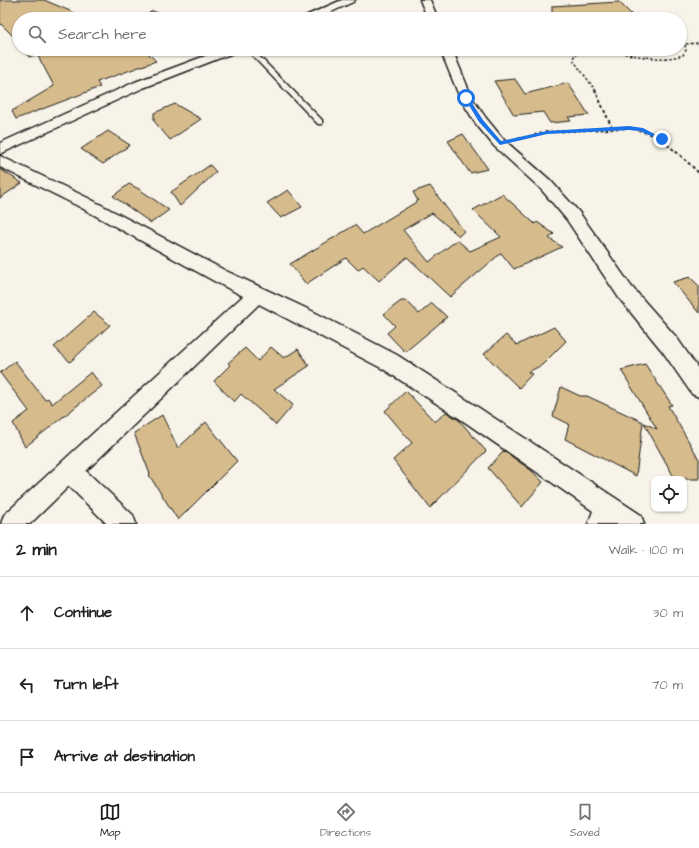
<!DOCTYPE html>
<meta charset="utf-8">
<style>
body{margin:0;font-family:"Architects Daughter",sans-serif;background:#f6f6f6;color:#202124}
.controls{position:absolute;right:12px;bottom:12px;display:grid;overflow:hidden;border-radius:8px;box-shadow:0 1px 3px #0004}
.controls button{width:36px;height:36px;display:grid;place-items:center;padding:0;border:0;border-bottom:1px solid #e0e0e0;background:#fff;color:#202124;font:20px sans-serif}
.stop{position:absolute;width:12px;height:12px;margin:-9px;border:3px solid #1a73e8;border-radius:50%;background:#fff}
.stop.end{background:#1a73e8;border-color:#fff;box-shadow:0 1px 4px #0008}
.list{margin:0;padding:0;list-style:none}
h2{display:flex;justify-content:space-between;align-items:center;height:52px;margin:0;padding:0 16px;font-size:17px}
h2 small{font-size:13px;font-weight:400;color:#757577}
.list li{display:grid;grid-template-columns:26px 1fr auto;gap:12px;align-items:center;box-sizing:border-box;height:72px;padding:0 16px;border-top:1px solid #e0e0e0}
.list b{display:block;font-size:15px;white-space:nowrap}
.list em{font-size:13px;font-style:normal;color:#757577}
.icon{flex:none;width:22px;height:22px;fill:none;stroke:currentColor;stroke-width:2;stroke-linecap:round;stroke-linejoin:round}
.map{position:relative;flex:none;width:699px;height:524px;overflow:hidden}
.search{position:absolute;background:#fff;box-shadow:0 1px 3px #0004;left:12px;right:12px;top:12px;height:44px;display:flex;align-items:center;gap:10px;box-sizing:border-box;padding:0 14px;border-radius:22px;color:#757577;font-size:15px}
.sheet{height:268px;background:#fff}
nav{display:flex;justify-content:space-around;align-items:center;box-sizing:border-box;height:56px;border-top:1px solid #e0e0e0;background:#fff;font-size:11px;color:#757577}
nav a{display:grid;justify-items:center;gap:2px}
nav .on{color:#1c1c1c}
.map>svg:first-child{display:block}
.building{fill:#d6bc8c;stroke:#1c1c1c}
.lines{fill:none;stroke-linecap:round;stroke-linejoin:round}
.lane-casing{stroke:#1c1c1c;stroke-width:3}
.street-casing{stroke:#1c1c1c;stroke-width:3}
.path-far1{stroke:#1c1c1c;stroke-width:1.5;stroke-dasharray:2.5 2;stroke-linecap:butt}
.path{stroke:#1c1c1c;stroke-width:2;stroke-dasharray:3 2.5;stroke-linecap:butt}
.lane{fill:#f7f3e8;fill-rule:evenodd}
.street{fill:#f7f3e8;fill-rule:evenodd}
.route{fill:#1a73e8}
</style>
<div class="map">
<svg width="699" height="524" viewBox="0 0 699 524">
<rect width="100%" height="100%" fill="#f7f3e8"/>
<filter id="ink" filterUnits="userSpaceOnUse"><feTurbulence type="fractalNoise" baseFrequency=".025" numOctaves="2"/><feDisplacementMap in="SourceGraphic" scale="8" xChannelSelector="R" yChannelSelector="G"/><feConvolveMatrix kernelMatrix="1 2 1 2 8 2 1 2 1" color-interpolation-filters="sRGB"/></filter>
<g filter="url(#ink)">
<!-- building -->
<g class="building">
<polygon points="0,0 44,0 89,19 19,19 19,42 0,23"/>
<polygon points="619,2 636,19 552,19 552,6"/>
<polygon points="153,11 172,19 138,19"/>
<polygon points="25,49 144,49 156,61 97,82 100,87 16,119 12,111 54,86 37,54 29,57"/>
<polygon points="515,79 525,94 568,83 589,115 568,117 571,121 550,123 543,112 514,115 494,81"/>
<polygon points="175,104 201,119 170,140 154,121 154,113"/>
<polygon points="108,131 130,145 103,164 81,149"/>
<polygon points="463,134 488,169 470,173 448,141"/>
<polygon points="210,165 216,172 180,206 171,192"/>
<polygon points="0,169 22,183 0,198"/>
<polygon points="129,184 139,189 169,210 151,223 113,196"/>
<polygon points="430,186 464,231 459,236 432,213 403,230 429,262 457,240 470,251 501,237 473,210 502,194 535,224 537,222 554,234 549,238 562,247 514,269 501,253 450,297 407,257 379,281 363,266 358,270 346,258 306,284 290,264 355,225 363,234 418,201 413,192"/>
<polygon points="288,190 302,207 281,218 267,203"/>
<polygon points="690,277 699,286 699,313 673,282"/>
<polygon points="401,301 407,301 419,314 432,303 447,317 405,352 387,333 395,326 384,314"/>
<polygon points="94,312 110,325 70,362 54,347"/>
<polygon points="554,327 566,341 542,365 528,372 532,374 519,388 484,354 506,335 517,345"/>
<polygon points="271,347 284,358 298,349 309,366 274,389 293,405 276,425 241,394 234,402 214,381 230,365 228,363 245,348 258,361"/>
<polygon points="15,361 45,400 48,398 52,404 91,372 102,386 25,447 13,423 29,411 0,373"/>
<polygon points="645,364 672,405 668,406 699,459 699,479 675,479 644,423 657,429 621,370"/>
<polygon points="561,387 580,396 587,396 643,422 636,476 565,439 569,424 553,416"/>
<polygon points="406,391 435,422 446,412 459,420 486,451 430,508 393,460 412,443 385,411"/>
<polygon points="162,415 178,448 206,422 237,461 178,520 149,475 150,474 134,433"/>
<polygon points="504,451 532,471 543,482 522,507 488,468"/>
</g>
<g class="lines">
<!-- lane casing -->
<g class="lane-casing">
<polygon id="lane" points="246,49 252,49 322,120 322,124 318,124"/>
</g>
<!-- street casing -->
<g class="street-casing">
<g id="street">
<polygon points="342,0 355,0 353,2 316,19 302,19 303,17"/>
<polygon points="420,0 430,0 438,19 428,19"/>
<polygon points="224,49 240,49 238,51 143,88 0,154 0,143 135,82"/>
<polygon points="440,49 452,49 472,98 486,118 504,140 550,180 579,212 631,286 677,338 699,370 699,397 692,394 663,352 619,298 567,220 540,188 494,146 476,124 460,98"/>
<polygon points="0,156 88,198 226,271 312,311 397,355 476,406 641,515 644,524 588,524 593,511 462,420 383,369 259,304 86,471 133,515 136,524 107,524 69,486 30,524 1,524 4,515 243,296 214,281 78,206 0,167"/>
</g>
</g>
<!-- path-far1 -->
<path class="path-far1" d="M596,91L574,61V55C610,41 646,67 683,55L686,50L685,44L699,43"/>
<!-- path -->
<g class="path">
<polyline points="595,90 613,130"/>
<path d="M518,139L547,132L629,128C659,133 678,153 699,173"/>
</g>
<!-- lane -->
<use href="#lane" class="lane"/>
<!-- street -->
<use href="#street" class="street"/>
</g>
</g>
<!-- route -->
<polygon class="route" points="464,97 468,97 483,120 501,141 547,131 629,126 643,128 664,139 662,141 640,131 629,130 547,134 500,145 479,122"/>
</svg>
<div class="controls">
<button><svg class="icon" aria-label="locate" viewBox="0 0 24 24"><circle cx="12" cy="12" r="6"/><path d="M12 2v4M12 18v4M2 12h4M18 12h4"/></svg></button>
</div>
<div class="stop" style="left:466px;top:98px"></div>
<div class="stop end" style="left:662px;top:139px"></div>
<div class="search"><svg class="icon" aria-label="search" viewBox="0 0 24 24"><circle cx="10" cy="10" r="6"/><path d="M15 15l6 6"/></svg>Search here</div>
</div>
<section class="sheet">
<h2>2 min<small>Walk · 100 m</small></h2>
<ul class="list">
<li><svg class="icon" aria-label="ahead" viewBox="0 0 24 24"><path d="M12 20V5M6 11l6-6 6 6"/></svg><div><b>Continue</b></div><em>30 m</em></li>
<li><svg class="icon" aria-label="left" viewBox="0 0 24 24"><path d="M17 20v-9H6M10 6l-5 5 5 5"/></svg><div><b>Turn left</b></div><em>70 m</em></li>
<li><svg class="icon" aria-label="arrive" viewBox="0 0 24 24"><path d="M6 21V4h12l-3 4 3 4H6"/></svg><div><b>Arrive at destination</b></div></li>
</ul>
</section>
<nav>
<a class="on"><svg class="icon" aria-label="map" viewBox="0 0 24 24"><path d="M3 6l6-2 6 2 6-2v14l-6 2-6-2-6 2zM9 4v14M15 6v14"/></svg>Map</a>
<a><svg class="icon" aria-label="directions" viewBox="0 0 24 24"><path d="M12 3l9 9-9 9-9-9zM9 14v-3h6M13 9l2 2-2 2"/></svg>Directions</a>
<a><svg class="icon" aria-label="saved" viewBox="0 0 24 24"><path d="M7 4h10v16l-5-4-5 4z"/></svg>Saved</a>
</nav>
